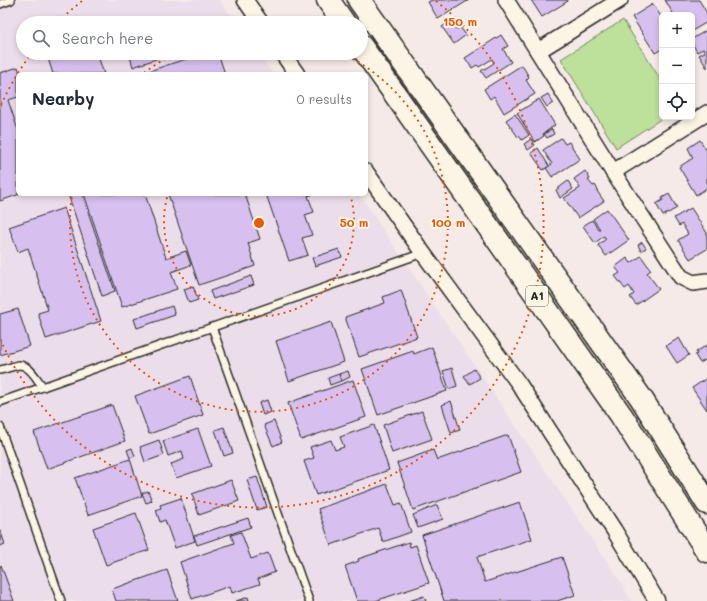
<!DOCTYPE html>
<meta charset="utf-8">
<style>
body{margin:0;font-family:Mali,sans-serif;background:#f6f6f7;color:#1f2937}
.controls{position:absolute;right:12px;top:12px;display:grid;overflow:hidden;border-radius:6px;box-shadow:0 2px 6px #0003}
.controls button{width:36px;height:36px;display:grid;place-items:center;padding:0;border:0;border-bottom:1px solid #e0e1e3;background:#fff;color:#1f2937;font:20px sans-serif}
.list{margin:0;padding:0;list-style:none}
h2{display:flex;justify-content:space-between;align-items:center;height:52px;margin:0;padding:0 16px;font-size:17px}
h2 small{font-size:13px;font-weight:400;color:#747a83}
.icon{flex:none;width:22px;height:22px;fill:none;stroke:currentColor;stroke-width:2;stroke-linecap:round;stroke-linejoin:round}
.map{position:relative;flex:none;width:707px;height:601px;overflow:hidden}
.search{position:absolute;background:#fff;box-shadow:0 2px 6px #0003;left:16px;top:16px;width:352px;height:44px;display:flex;align-items:center;gap:10px;box-sizing:border-box;padding:0 14px;border-radius:22px;color:#747a83;font-size:15px}
.panel{position:absolute;background:#fff;box-shadow:0 2px 6px #0003;left:16px;top:72px;width:352px;height:124px;border-radius:6px}
.map>svg:first-child{display:block}
.built{fill:#ecddea}
.green{fill:#bde09a;stroke:#748662}
.building{fill:#d7c0f0;stroke:#2b2b2b}
.lines{fill:none;stroke-linecap:round;stroke-linejoin:round}
.service-casing{stroke:#2b2b2b;stroke-width:10}
.minor-casing{stroke:#2b2b2b;stroke-width:18}
.trunk-casing{stroke:#2b2b2b;stroke-width:25}
.service{stroke:#fcf5e5;stroke-width:7}
.minor{stroke:#fcf5e5;stroke-width:15}
.trunk{stroke:#fcf5e5;stroke-width:22}
.ring{fill:none;stroke:#e8590c;stroke-width:2;stroke-dasharray:2 4}
.labels{text-anchor:middle;stroke-width:4;stroke-linejoin:round;paint-order:stroke}
.shield{fill:#fcf5e5;stroke:#6a6863;stroke-width:1}
.shield-label{font-size:12px;font-weight:bold;fill:#2b2b2b}
.centre{fill:#e8590c;stroke:#fcf5e5;stroke-width:2}
.ring-label{font-size:12px;text-anchor:middle;font-weight:bold;fill:#e8590c;stroke:#fcf5e5;stroke-width:4;stroke-linejoin:round;paint-order:stroke}
</style>
<div class="map">
<svg width="707" height="601" viewBox="0 0 707 601">
<rect width="100%" height="100%" fill="#f5eae7"/>
<filter id="ink" filterUnits="userSpaceOnUse"><feTurbulence type="fractalNoise" baseFrequency=".025" numOctaves="2"/><feDisplacementMap in="SourceGraphic" scale="8" xChannelSelector="R" yChannelSelector="G"/><feConvolveMatrix kernelMatrix="1 2 1 2 8 2 1 2 1" color-interpolation-filters="sRGB"/></filter>
<g filter="url(#ink)">
<!-- built -->
<polygon class="built" points="0,0 220,0 236,23 23,23 23,53 258,53 273,74 18,74 18,194 359,194 620,581 631,601 0,601"/>
<!-- green -->
<polygon class="green" points="623,20 662,82 662,117 664,117 616,148 561,59"/>
<!-- building -->
<g class="building">
<polygon points="432,0 469,0 438,19 428,2"/>
<polygon points="531,0 568,0 568,1 542,17"/>
<polygon points="665,0 699,0 707,13 707,22 692,31 692,15 674,15"/>
<polygon points="653,4 662,18 662,49 655,53 632,17"/>
<polygon points="450,21 456,29 460,27 466,35 454,44 442,27"/>
<polygon points="707,30 707,68 699,55 705,52 703,49 697,52 692,43 692,39"/>
<polygon points="501,35 508,46 503,49 511,62 486,78 481,71 494,63 492,59 479,67 477,65 472,68 465,58"/>
<polygon points="53,53 97,53 104,74 53,74 47,55"/>
<polygon points="129,53 173,53 133,67"/>
<polygon points="204,53 218,53 225,74 140,74"/>
<polygon points="522,65 529,77 526,80 535,94 504,113 494,96 490,99 484,89"/>
<polygon points="18,67 20,74 18,74 18,97 8,100 18,130 18,194 20,194 0,201 0,73"/>
<polygon points="548,94 553,103 547,107 541,98"/>
<polygon points="539,99 555,125 543,134 544,136 535,142 517,113"/>
<polygon points="515,114 529,135 522,140 519,136 518,137 506,120"/>
<polygon points="552,129 554,134 547,138 544,134"/>
<polygon points="561,138 565,144 569,142 580,159 552,177 546,168 552,164 543,150"/>
<polygon points="531,139 535,145 528,150 524,144"/>
<polygon points="700,140 707,151 707,188 696,195 679,167 693,158 688,148"/>
<polygon points="538,148 549,166 543,170 531,153"/>
<polygon points="585,171 590,179 588,180 593,186 595,185 598,190 597,191 604,201 578,218 564,198 580,188 574,179"/>
<polygon points="568,181 573,189 560,198 556,190"/>
<polygon points="68,194 82,194 115,291 102,296"/>
<polygon points="84,194 145,194 166,258 186,251 191,265 171,272 177,289 122,307"/>
<polygon points="168,194 245,194 260,239 248,243 255,266 199,285"/>
<polygon points="266,194 313,194 308,196 314,212 305,215 312,235 302,238 308,255 289,261"/>
<polygon points="669,194 677,208 663,216 656,204 663,200 662,198"/>
<polygon points="64,208 101,321 46,339 38,313 48,310 28,248 18,252 9,227"/>
<polygon points="691,208 707,233 707,249 690,259 678,240 688,234 682,224 679,226 674,218"/>
<polygon points="607,209 629,240 606,256 598,245 606,239 604,236 595,243 583,226 592,220 598,229 600,229 593,219"/>
<polygon points="642,242 646,248 641,251 638,245"/>
<polygon points="339,249 342,257 315,266 312,258"/>
<polygon points="641,256 651,270 647,273 659,289 636,305 630,297 634,294 629,286 625,289 615,276 620,273 615,267 627,258 631,263"/>
<polygon points="251,276 254,285 213,299 210,291"/>
<polygon points="193,286 198,300 189,303 184,289"/>
<polygon points="401,290 417,337 359,357 345,317 385,303 383,297"/>
<polygon points="172,306 175,315 137,328 134,319"/>
<polygon points="18,309 30,346 0,355 0,314"/>
<polygon points="331,322 344,362 289,381 276,341"/>
<polygon points="679,338 689,355 677,363 666,346"/>
<polygon points="707,345 707,359 700,363 695,355 697,354 696,352"/>
<polygon points="432,347 447,391 378,415 362,369 413,351 414,354"/>
<polygon points="452,368 457,386 449,389 443,371"/>
<polygon points="474,369 480,378 470,384 464,376"/>
<polygon points="348,371 350,377 342,381 339,374"/>
<polygon points="339,374 341,381 330,385 328,378"/>
<polygon points="190,376 203,415 149,434 135,396"/>
<polygon points="707,378 707,410 692,388"/>
<polygon points="353,380 366,417 301,440 288,403"/>
<polygon points="267,400 271,412 263,415 259,403"/>
<polygon points="451,401 460,430 451,433 442,405"/>
<polygon points="112,405 125,441 47,469 34,432"/>
<polygon points="422,411 432,439 392,453 383,425"/>
<polygon points="274,421 282,442 273,446 264,425"/>
<polygon points="374,425 389,470 316,495 304,461 314,458 310,447 331,440 335,450 344,447 340,437"/>
<polygon points="224,427 233,453 224,456 215,430"/>
<polygon points="198,429 211,466 176,478 171,464 184,459 182,451 168,456 163,441"/>
<polygon points="508,435 521,472 413,510 397,463 433,450 437,460"/>
<polygon points="159,440 164,455 145,462 140,447"/>
<polygon points="132,448 135,456 130,458 127,450"/>
<polygon points="130,459 142,496 88,515 75,478"/>
<polygon points="257,477 267,507 257,510 247,480"/>
<polygon points="231,480 239,501 199,515 192,494"/>
<polygon points="387,484 395,505 401,503 411,532 383,542 378,528 331,545 318,509"/>
<polygon points="148,491 152,501 146,503 142,493"/>
<polygon points="181,498 195,541 175,548 165,520 160,522 156,510 161,508 160,505"/>
<polygon points="520,502 532,539 477,557 485,582 562,557 575,595 557,601 444,601 422,535"/>
<polygon points="437,505 443,519 418,528 413,515"/>
<polygon points="136,513 149,550 106,565 93,528"/>
<polygon points="248,518 251,527 197,545 194,536"/>
<polygon points="0,530 5,544 0,546"/>
<polygon points="241,532 251,559 268,553 275,572 258,579 260,584 232,593 230,586 192,599 180,562 234,543 231,535"/>
<polygon points="409,542 410,547 416,545 429,583 375,601 357,601 345,566 359,561 358,559"/>
<polygon points="1,565 14,601 0,601 0,566"/>
<polygon points="167,570 178,601 116,601 112,589"/>
<polygon points="424,596 426,601 409,601"/>
<polygon points="248,597 249,601 236,601"/>
</g>
<g class="lines">
<!-- service casing -->
<g class="service-casing">
<g id="service">
<polyline points="0,4 11,0"/>
<polyline points="212,327 309,601"/>
<path d="M0,370C6,369 13,366 19,365C30,365 37,380 43,387"/>
<polyline points="0,402 423,253"/>
<polyline points="0,427 61,601"/>
</g>
</g>
<!-- minor casing -->
<g class="minor-casing">
<g id="minor">
<polyline points="245,0 261,23"/>
<polyline points="506,0 613,172 681,277 693,283 707,281"/>
<polyline points="538,51 620,0"/>
<polyline points="282,53 297,74"/>
<polyline points="366,172 423,253 519,384 614,530 657,601"/>
<polyline points="613,172 707,113"/>
</g>
</g>
<!-- trunk casing -->
<g class="trunk-casing">
<g id="trunk">
<polyline points="328,0 344,23"/>
<polyline points="359,0 641,398 707,503"/>
<polyline points="361,46 621,415 707,551"/>
</g>
</g>
<!-- service -->
<use href="#service" class="service"/>
<!-- minor -->
<use href="#minor" class="minor"/>
<!-- trunk -->
<use href="#trunk" class="trunk"/>
</g>
</g>
<!-- distance rings -->
<g class="ring">
<path d="M350 194A95 95 0 1 1 168 194"/>
<path d="M144 73A189 189 0 0 1 176 53M342 53A189 189 0 1 1 72 195"/>
<path d="M1 105A284 284 0 0 1 31 54M58 22A284 284 0 0 1 82 1M436 1A284 284 0 1 1 1 341"/>
</g>
<g class="labels">
<!-- shield labels -->
<rect class="shield" x="526" y="286" width="22" height="20" rx="3"/>
<g class="shield-label">
<text x="537" y="300">A1</text>
</g>
</g>
<circle cx="259" cy="223" r="6" class="centre"/>
<g class="ring-label">
<text x="460" y="26">150 m</text>
<text x="354" y="227">50 m</text>
<text x="448" y="227">100 m</text>
</g>
</svg>
<div class="controls">
<button>+</button>
<button>−</button>
<button><svg class="icon" aria-label="locate" viewBox="0 0 24 24"><circle cx="12" cy="12" r="6"/><path d="M12 2v4M12 18v4M2 12h4M18 12h4"/></svg></button>
</div>
<div class="search"><svg class="icon" aria-label="search" viewBox="0 0 24 24"><circle cx="10" cy="10" r="6"/><path d="M15 15l6 6"/></svg>Search here</div>
<section class="panel">
<h2>Nearby<small>0 results</small></h2>
<ul class="list">
</ul>
</section>
</div>
